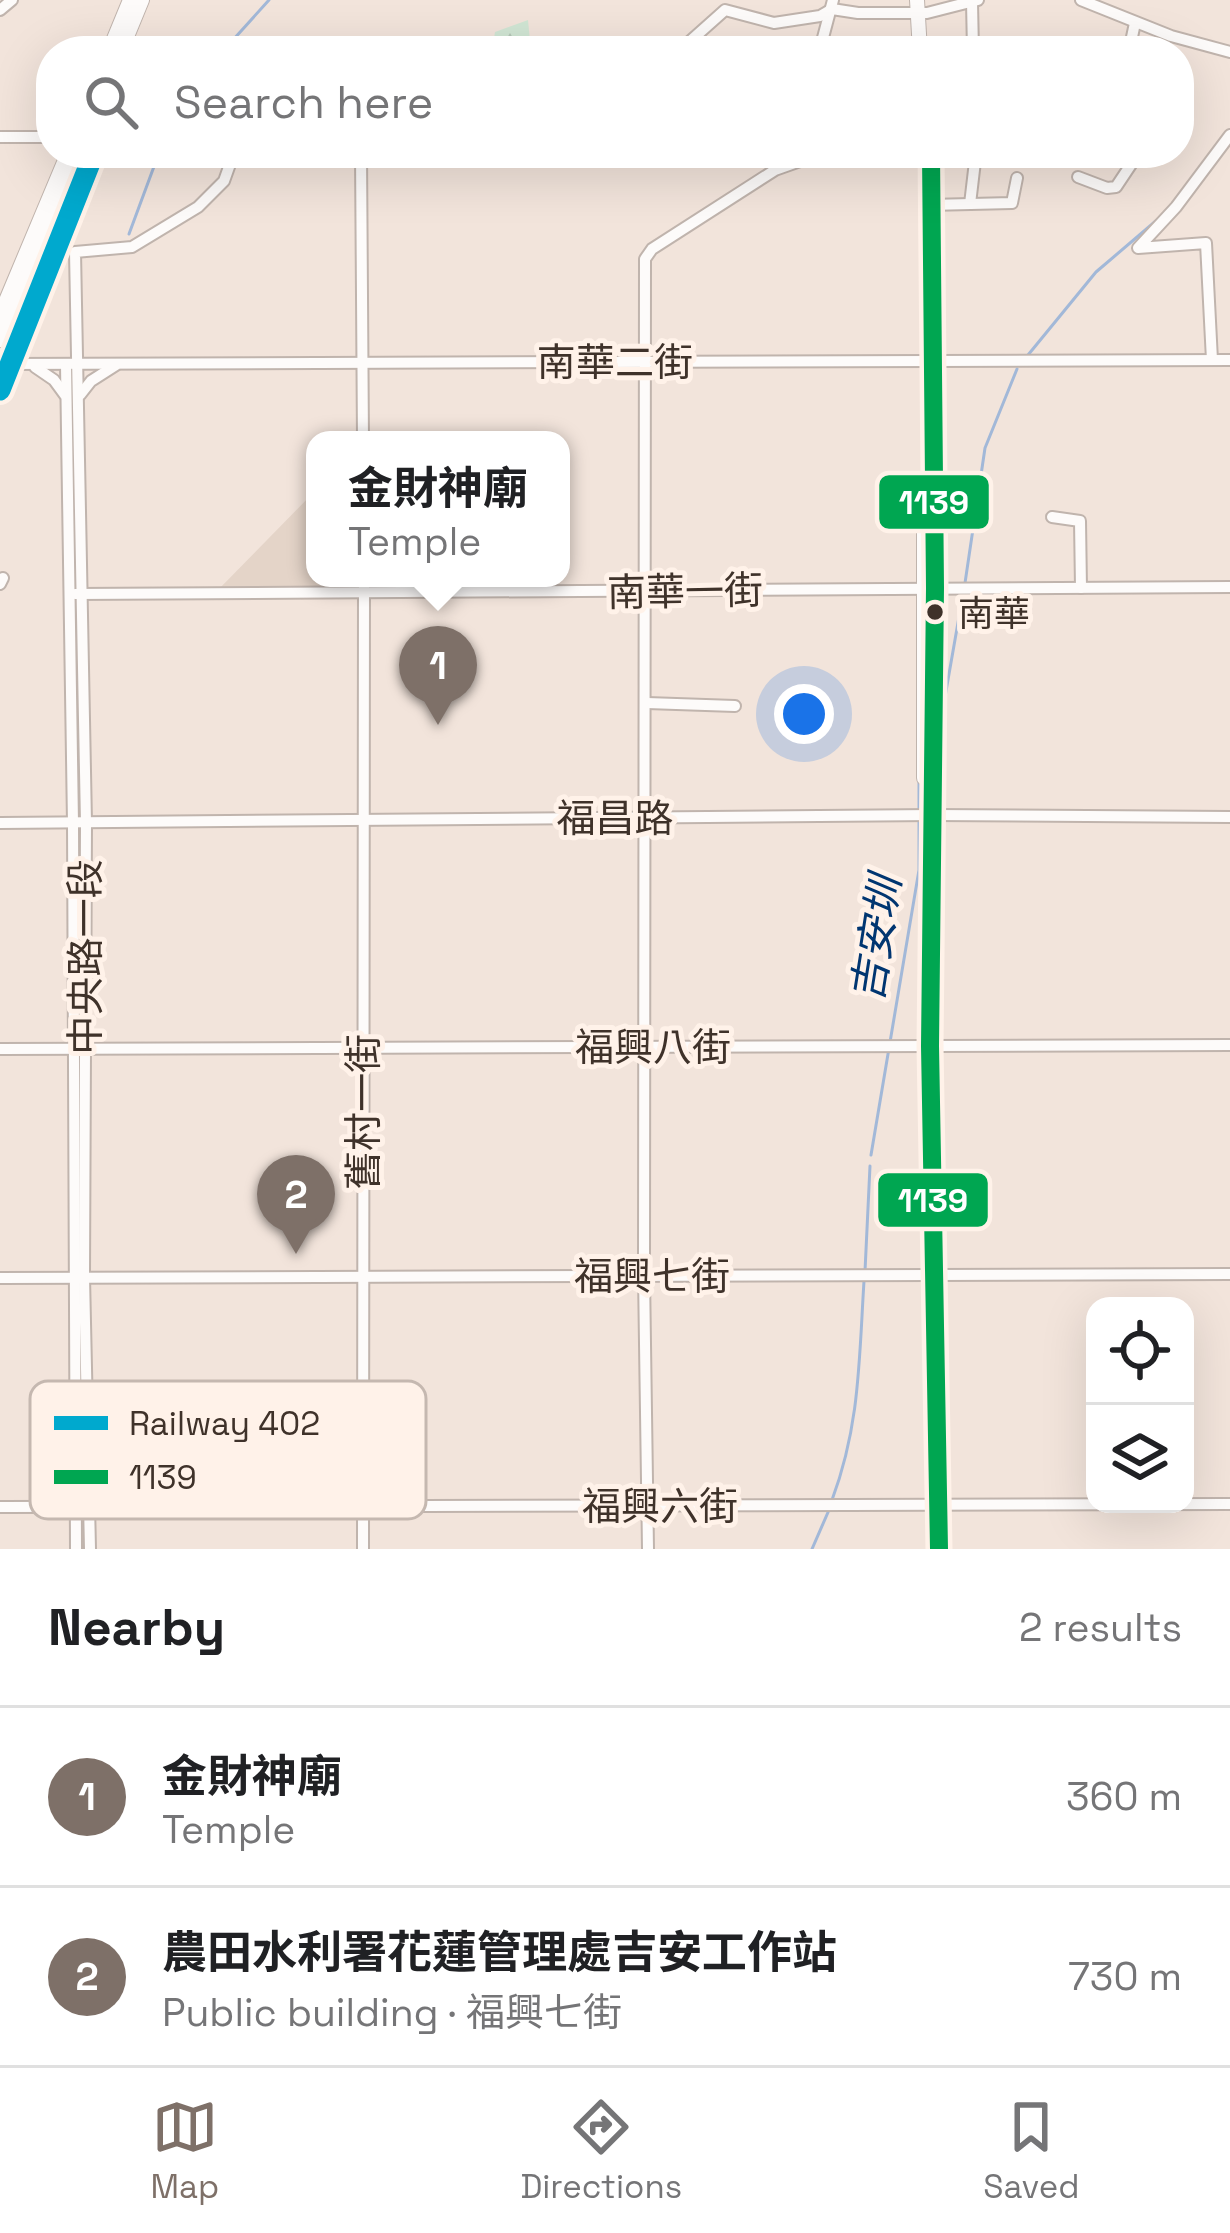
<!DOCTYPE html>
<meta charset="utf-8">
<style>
body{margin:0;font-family:"Space Grotesk","Noto Sans TC",sans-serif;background:#f6f6f6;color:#202124}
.controls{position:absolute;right:36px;bottom:36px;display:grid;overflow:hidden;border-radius:24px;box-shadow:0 12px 48px #0002}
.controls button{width:108px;height:108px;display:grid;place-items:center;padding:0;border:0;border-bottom:3px solid #e0e0e0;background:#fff;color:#202124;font:60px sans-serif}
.you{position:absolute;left:804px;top:714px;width:42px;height:42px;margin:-30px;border:9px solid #fff;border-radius:50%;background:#1a73e8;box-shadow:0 0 0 18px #1a73e833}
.badge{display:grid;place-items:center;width:78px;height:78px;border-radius:50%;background:#7e7068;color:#fff;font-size:39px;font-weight:700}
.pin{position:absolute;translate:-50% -99px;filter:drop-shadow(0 3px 6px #0008)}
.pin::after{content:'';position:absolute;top:63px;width:42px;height:36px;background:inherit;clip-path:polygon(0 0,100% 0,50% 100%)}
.popup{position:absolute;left:306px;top:431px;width:264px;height:156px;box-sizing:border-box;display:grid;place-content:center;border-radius:24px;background:#fff;filter:drop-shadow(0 3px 9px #0005);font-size:39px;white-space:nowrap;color:#757577}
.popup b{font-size:45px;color:#202124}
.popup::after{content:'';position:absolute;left:50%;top:100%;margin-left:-24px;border:24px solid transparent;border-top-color:#fff}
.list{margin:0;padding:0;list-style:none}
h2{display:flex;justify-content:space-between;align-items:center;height:156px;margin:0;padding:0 48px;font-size:51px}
h2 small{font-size:39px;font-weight:400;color:#757577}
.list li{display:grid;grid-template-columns:78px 1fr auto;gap:36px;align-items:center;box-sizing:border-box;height:180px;padding:0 48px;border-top:3px solid #e0e0e0}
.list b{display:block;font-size:45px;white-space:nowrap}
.list p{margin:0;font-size:39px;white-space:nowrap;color:#757577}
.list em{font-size:39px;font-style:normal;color:#757577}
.icon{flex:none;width:66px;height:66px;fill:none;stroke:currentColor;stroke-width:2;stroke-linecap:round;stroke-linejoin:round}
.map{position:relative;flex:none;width:1230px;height:1549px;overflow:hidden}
.search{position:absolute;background:#fff;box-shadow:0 12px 48px #0002;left:36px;right:36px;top:36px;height:132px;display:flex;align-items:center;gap:30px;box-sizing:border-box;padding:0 42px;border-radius:48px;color:#757577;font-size:45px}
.sheet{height:516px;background:#fff}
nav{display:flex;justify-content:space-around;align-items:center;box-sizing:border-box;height:168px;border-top:3px solid #e0e0e0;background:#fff;font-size:33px;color:#757577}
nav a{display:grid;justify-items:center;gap:6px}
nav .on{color:#7e7068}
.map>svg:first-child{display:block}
.commercial{fill:#e4d4c8}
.forest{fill:url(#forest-firs)}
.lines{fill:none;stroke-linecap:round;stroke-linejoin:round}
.stream{stroke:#a2b8d8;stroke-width:3}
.minor-casing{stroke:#c0b4ad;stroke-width:14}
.major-casing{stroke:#c0b4ad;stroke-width:16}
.minor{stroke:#fdfbfa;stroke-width:10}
.major{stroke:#fdfbfa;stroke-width:14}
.bus-1-casing{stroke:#fff2e9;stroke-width:27}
.bus-1{stroke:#00a651;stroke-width:18}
.rail-1-casing{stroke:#fff2e9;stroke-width:30}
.rail-1{stroke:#00a9ce;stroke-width:21}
.bus-dot{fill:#3f322a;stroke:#fff2e9;stroke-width:4.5}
.labels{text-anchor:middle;stroke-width:10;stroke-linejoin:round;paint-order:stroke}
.bus-label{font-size:36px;fill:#3f322a;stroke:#fff2e9;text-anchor:start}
.street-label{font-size:39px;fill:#3f322a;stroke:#fff2e9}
.water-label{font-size:42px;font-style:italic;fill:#013671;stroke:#fff2e9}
.key{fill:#fff2e9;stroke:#c5b8b0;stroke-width:3}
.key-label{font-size:33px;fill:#3f322a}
.line-badge{stroke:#fff2e9;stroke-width:4.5}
.badge-label{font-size:33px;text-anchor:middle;font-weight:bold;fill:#fff}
</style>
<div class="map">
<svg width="1230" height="1549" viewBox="0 0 1230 1549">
<defs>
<pattern id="forest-firs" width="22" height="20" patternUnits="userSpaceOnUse" patternTransform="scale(3)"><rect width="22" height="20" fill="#d1e6d4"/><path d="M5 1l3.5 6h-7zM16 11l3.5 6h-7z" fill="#b4c6b6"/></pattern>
</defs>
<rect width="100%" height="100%" fill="#f2e4db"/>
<!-- commercial -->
<polygon class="commercial" points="315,491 315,578 360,578 360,591 217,591"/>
<!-- forest -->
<polygon class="forest" points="528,20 531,51 482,51 493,44 495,32"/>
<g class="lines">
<!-- stream -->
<g class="stream">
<polyline points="223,51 269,0"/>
<polyline points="129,234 159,153"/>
<polyline points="1028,355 1096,272 1157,220"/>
<polyline points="965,583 985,448 1017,369"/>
<polyline points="942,714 963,594"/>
<polyline points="919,780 919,813"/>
<polyline points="871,1155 919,870 919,822"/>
<polyline points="865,1271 870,1166"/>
<path d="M832,1500C860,1425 859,1360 864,1281"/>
<polyline points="812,1549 829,1510"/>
</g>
<!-- minor casing -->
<g class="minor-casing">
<g id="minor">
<polyline points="1081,0 1171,36 1230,52"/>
<polyline points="972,2 973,51"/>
<polyline points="0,10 12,0"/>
<polyline points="820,49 833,0"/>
<polyline points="679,51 725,10 774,23 820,16 832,9 858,13 927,13 978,0"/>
<polyline points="1129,51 1135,23"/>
<polyline points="0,137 51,137"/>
<polyline points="361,153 363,440"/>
<polyline points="1078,177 1107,188 1116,187 1132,163 1133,153"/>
<polyline points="970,204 976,153"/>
<polyline points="929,205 1012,203 1017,178"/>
<polyline points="1212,360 1206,243 1138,248 1176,207 1230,135"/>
<polyline points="0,364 1230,360"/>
<polyline points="66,365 73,823 76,1549"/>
<polyline points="35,367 54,380 65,395"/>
<polyline points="80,395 91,381 116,365"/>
<polyline points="1052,517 1080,521 1081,588"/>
<polyline points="0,584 3,578"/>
<polyline points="75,594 1230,587"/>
<polyline points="647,703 735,706"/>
<polyline points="0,823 933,815 1230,817"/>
<polyline points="0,1049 1230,1045"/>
<polyline points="0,1278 1230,1274"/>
<polyline points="0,1507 1230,1504"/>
<polyline points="90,1549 84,1277 86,823 75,252 132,247 198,207 224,181 234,153"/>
<polyline points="363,1549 364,578"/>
<polyline points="648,1549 644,1275 645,259 652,249 775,170 823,153"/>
</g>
</g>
<!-- major casing -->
<g class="major-casing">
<g id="major">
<polyline points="917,0 920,51"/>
<polyline points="109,51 130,0"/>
<polyline points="121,51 142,0"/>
<polyline points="931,153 935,588 930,1046 939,1549"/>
<polyline points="0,315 68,153"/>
<polyline points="0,340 79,153"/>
<polyline points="924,778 924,488"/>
</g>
</g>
<!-- minor -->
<use href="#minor" class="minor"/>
<!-- major -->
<use href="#major" class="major"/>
<!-- bus-1 casing -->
<g class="bus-1-casing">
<polyline id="bus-1" points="931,153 935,588 930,1046 939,1549"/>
</g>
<!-- bus-1 -->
<use href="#bus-1" class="bus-1"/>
<!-- rail-1 casing -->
<g class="rail-1-casing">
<polyline id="rail-1" points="0,390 94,153"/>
</g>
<!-- rail-1 -->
<use href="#rail-1" class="rail-1"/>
</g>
<!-- markers -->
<circle class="bus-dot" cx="935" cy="612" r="10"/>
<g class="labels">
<!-- bus labels -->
<g class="bus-label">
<text x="958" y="626">南華</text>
</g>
<!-- street labels -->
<g class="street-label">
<text x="615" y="376">南華二街</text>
<text transform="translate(685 591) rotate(-1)" y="14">南華一街</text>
<text x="615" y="832">福昌路</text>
<text transform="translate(85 957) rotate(-90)" y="14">中央路一段</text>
<text x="653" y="1061">福興八街</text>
<text transform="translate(363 1112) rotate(-90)" y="14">舊村一街</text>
<text x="652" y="1290">福興七街</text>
<text x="660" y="1520">福興六街</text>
</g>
<!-- water labels -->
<g class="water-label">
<text transform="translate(876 939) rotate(-81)" y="15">吉安圳</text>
</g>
</g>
<!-- legend -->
<rect x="30" y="1381" width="396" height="138" rx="18" class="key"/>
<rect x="54" y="1416" width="54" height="14" fill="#00a9ce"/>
<rect x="54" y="1470" width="54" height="14" fill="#00a651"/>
<g class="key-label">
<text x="129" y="1435">Railway 402</text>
<text x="129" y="1489">1139</text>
</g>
<g class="line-badge">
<rect x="877" y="473" width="114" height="58" rx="12" fill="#00a651"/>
<rect x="876" y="1171" width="114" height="58" rx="12" fill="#00a651"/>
</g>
<g class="badge-label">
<text x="934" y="514">1139</text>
<text x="933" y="1212">1139</text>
</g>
</svg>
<div class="controls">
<button><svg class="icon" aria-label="locate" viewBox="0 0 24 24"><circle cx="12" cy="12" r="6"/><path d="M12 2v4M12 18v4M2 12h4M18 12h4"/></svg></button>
<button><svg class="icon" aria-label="layers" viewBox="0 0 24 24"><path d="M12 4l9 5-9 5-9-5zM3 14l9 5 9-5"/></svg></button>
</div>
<div class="you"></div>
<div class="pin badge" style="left:438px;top:725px">1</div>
<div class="popup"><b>金財神廟</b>Temple</div>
<div class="pin badge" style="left:296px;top:1254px">2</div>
<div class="search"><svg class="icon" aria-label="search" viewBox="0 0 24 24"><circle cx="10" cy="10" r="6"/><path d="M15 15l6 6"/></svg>Search here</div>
</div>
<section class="sheet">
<h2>Nearby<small>2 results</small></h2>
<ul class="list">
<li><span class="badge">1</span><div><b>金財神廟</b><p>Temple</p></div><em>360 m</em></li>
<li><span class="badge">2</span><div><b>農田水利署花蓮管理處吉安工作站</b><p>Public building · 福興七街</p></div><em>730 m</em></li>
</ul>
</section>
<nav>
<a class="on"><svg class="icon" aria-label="map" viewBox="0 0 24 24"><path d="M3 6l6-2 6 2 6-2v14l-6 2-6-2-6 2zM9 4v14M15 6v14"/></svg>Map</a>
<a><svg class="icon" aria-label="directions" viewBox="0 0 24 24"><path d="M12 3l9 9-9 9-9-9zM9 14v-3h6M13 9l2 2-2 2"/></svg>Directions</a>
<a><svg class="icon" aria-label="saved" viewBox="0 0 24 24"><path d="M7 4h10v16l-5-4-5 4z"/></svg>Saved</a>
</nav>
